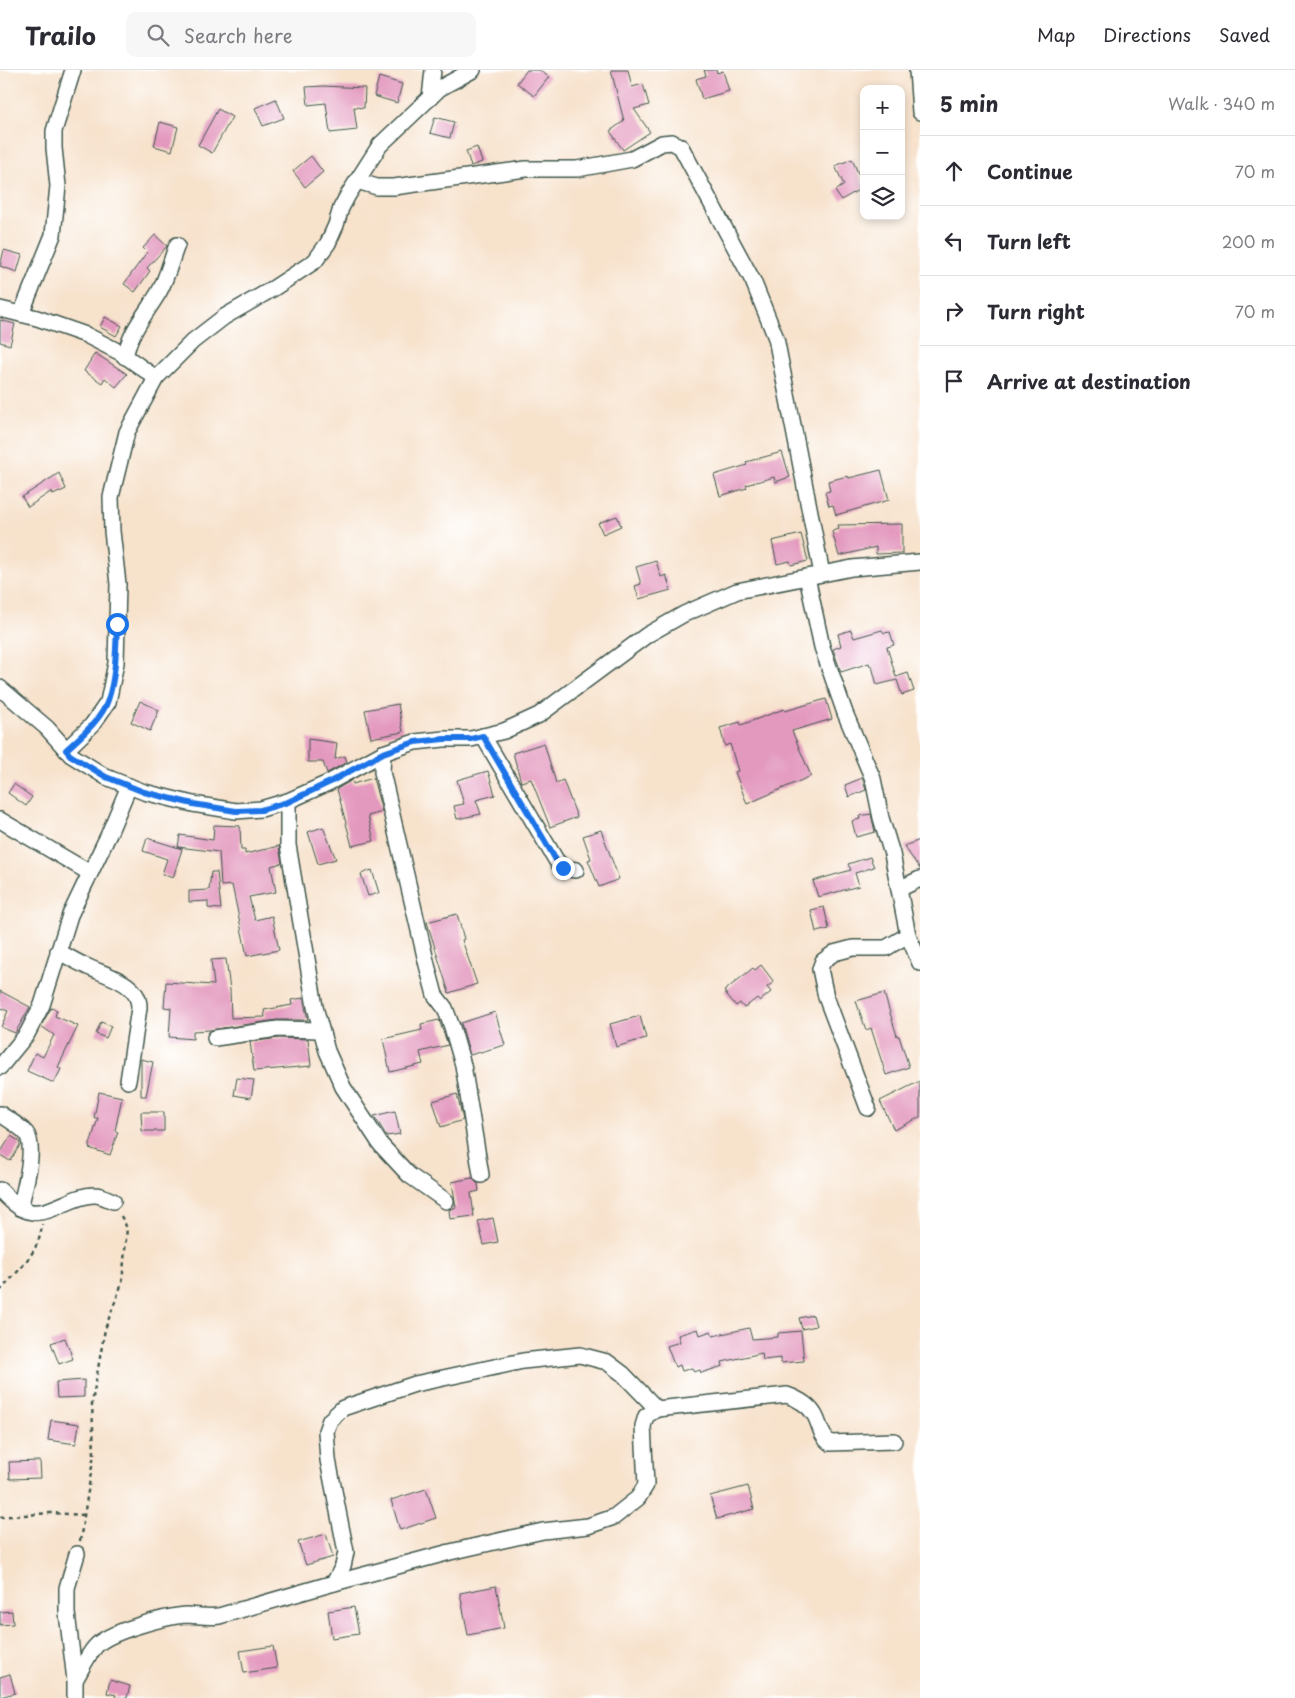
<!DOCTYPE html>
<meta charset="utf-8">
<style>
body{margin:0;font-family:"Playpen Sans",sans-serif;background:#f7f7f7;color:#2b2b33}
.controls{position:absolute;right:15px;top:15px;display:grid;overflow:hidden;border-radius:10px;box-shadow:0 2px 8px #0003}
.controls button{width:45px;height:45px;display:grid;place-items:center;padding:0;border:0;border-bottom:1px solid #e1e1e2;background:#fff;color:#2b2b33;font:25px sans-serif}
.stop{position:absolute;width:15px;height:15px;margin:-11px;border:4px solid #1a73e8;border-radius:50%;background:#fff}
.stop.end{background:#1a73e8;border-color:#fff;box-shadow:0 1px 5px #0008}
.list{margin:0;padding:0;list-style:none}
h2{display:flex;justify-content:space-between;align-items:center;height:65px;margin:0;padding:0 20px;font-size:21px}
h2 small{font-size:16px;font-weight:400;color:#7c7c81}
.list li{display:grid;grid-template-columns:32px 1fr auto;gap:15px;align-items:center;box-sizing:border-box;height:70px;padding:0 20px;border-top:1px solid #e1e1e2}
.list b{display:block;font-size:19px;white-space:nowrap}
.list em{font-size:16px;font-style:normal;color:#7c7c81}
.icon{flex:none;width:28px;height:28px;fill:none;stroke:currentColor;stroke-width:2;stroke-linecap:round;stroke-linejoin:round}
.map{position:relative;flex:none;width:920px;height:1628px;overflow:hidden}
header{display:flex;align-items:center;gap:30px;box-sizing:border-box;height:70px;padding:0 25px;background:#fff;border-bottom:1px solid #e1e1e2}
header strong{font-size:24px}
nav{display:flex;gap:28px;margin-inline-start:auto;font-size:18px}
.search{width:350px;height:45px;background:#f7f7f7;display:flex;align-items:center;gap:12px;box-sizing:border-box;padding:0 18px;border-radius:10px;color:#7c7c81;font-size:19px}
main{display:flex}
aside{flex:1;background:#fff}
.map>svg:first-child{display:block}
.building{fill:#e398be}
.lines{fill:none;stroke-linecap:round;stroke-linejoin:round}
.minor-casing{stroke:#3f564b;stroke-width:18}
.path{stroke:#3f564b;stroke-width:2.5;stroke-dasharray:4 4;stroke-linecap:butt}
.minor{stroke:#fff;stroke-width:15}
.route{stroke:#1a73e8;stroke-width:6}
</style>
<header>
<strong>Trailo</strong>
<div class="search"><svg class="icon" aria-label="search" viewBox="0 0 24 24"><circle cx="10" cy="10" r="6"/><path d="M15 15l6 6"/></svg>Search here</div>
<nav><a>Map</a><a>Directions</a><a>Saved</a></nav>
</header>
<main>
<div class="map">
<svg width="920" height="1628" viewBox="0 0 920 1628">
<rect width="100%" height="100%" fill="#fff"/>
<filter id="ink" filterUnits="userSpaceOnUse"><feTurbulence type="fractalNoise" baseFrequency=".02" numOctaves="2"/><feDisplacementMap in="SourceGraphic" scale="10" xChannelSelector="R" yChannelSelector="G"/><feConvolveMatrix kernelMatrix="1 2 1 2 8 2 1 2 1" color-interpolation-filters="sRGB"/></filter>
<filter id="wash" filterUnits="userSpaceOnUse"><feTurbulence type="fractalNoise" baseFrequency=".0096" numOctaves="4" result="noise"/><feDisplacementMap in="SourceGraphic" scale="20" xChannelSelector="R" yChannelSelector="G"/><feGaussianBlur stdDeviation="1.12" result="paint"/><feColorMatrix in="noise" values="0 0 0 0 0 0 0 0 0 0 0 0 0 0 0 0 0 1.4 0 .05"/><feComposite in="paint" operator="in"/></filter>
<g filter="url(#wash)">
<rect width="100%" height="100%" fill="#f7e2cc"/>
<g id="blocks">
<!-- building -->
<g class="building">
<polygon points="527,0 539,0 549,7 534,26 517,13"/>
<polygon points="611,0 628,0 632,17 643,14 649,35 634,39 650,62 623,80 610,61 624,51"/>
<polygon points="704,0 716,0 717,3 723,1 729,21 702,29 696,9 706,6"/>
<polygon points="379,7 402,14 397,33 374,26"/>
<polygon points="323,16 365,18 364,38 354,37 357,60 330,63 326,33 308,35 306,17"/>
<polygon points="276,29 284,48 263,56 255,38"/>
<polygon points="218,39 232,47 212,83 198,75"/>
<polygon points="435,47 454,52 450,68 430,63"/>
<polygon points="160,52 178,57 172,81 154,76"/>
<polygon points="477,77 482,92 471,96 466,81"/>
<polygon points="311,86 323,102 305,117 293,101"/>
<polygon points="852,89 864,117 841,130 835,121 844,115 835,96"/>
<polygon points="155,165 167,176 147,198 150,201 135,222 124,214 147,182 143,178"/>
<polygon points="4,180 22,185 17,202 0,196"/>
<polygon points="105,247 122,256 116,266 100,257"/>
<polygon points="0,250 15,254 10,275 0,272"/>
<polygon points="95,283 127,304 116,317 105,308 102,313 84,301"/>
<polygon points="782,382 790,407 775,412 774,407 746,415 747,418 720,426 714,405 747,395 746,392"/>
<polygon points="881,400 889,430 836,445 833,435 829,436 825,422 830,421 828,411 848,406 849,408"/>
<polygon points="59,403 66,419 53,425 52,421 28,437 22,427"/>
<polygon points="617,446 621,456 603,464 598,453"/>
<polygon points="902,454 902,483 876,484 876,477 839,486 832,461 839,459 838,455"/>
<polygon points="801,464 808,491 791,495 790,491 777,494 772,471"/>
<polygon points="656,491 661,507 666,505 671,520 639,529 635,516 641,514 636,497"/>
<polygon points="851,560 854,568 882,560 884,563 890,562 894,575 887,577 896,607 908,603 914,621 902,625 897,610 877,615 872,596 870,596 869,593 841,602 833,579 841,576 838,564"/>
<polygon points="826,629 832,649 792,661 811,706 747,734 735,702 738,701 730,674 725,676 720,658 740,652 741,655 784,639 785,641"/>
<polygon points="140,631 159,640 150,661 131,652"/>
<polygon points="398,634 403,662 371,668 365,640"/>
<polygon points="308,669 337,673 335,689 345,686 347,692 327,703 323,692 308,692"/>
<polygon points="544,673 556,713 563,710 577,747 550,757 531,709 521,712 513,683"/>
<polygon points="488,701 495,725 476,730 481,744 457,749 454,736 464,734 457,710"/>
<polygon points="373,708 382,742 368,746 374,771 352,776 337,719 352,710 353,714"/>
<polygon points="862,708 866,720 849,727 845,715"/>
<polygon points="14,714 32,727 26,736 8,723"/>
<polygon points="871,744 875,762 856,767 852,751 860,749 859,746"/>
<polygon points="214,755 240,756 241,780 245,780 245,784 279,776 282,793 271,796 276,822 249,827 255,850 272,846 279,880 247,886 232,815 221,816 219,782 178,777 180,765 213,770"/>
<polygon points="323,757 336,789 318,794 308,762"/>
<polygon points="601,760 619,809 599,817 588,790 591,789 583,766"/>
<polygon points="147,768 182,779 173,808 162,804 167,789 143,781"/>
<polygon points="920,770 920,799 904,776"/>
<polygon points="870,787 874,797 855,803 859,816 818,827 813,811 851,800 848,794"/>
<polygon points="372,800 379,823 368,826 361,804"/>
<polygon points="211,802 217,802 221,839 208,838 208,831 189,832 189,821 209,820"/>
<polygon points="824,837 829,859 816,862 811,840"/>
<polygon points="457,844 464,869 462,870 477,914 449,923 427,852"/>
<polygon points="226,889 230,920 231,948 265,947 264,940 292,935 291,930 303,928 308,950 277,950 210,960 193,961 193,969 169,967 171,938 164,937 166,912 214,915 211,890"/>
<polygon points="761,895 774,912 767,917 771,922 760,931 757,928 744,938 740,933 736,936 724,921 753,898 755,900"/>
<polygon points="0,921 30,937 15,963 1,957 8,941 0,938"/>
<polygon points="884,923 897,966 899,966 909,997 886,1005 871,958 866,960 856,931"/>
<polygon points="51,938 57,940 55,946 78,956 58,997 61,999 54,1013 27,1001 35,983 43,987 54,965 41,956"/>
<polygon points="495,942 505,975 470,985 461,953"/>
<polygon points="640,946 646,968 616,977 610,954"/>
<polygon points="439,950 448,975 420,982 423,994 390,1002 383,969 422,960 421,954"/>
<polygon points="101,952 111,956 106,968 96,964"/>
<polygon points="279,968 308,969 311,996 254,1001 250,972"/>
<polygon points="141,989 153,992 146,1026 141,1026"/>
<polygon points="237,1008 254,1010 251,1028 234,1025"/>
<polygon points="920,1011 920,1047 894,1060 880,1031"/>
<polygon points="99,1022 122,1027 115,1061 118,1062 110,1085 89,1078 98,1048 94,1048"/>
<polygon points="457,1024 463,1050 441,1057 433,1031"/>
<polygon points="395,1041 400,1064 387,1066 374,1046"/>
<polygon points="141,1042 164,1042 164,1061 142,1061"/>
<polygon points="11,1066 19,1071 20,1075 10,1091 0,1085 0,1083"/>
<polygon points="472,1108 478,1114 479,1121 471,1123 474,1146 450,1149 449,1140 456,1137 452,1112"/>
<polygon points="493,1148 498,1172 484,1175 478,1151"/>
<polygon points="813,1245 816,1256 802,1259 799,1248"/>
<polygon points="749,1258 752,1269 778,1267 778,1263 801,1261 804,1291 781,1293 781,1288 763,1290 762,1283 722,1292 723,1296 701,1303 700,1300 694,1302 692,1298 682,1301 680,1295 675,1297 667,1276 680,1272 678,1265 698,1259 700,1265 711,1261 713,1266"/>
<polygon points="65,1268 73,1289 59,1294 51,1273"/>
<polygon points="84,1310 84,1327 57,1328 56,1312"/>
<polygon points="51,1350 79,1354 76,1374 48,1370"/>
<polygon points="40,1391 41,1408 10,1409 9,1392"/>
<polygon points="748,1416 754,1439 717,1449 710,1426"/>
<polygon points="426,1419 436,1448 400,1460 391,1430"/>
<polygon points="326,1464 333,1487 306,1495 298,1472"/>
<polygon points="496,1516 504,1558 468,1565 460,1523"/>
<polygon points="354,1537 359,1564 332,1568 328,1541"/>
<polygon points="12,1541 13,1554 0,1555 0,1542"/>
<polygon points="273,1576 277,1598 244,1603 240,1581"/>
<polygon points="10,1604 15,1623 0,1627 0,1607"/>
<polygon points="110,1610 130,1616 127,1628 115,1628 116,1625 107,1623"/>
</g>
</g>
</g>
<g filter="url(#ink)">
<use href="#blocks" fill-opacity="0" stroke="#3f564b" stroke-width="1"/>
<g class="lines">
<!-- minor casing -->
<g class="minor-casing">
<g id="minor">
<polyline points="917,0 920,42"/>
<polyline points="430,28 433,0"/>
<polyline points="357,111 377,117 394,117 526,99 577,99 632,89 662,73 672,72 681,77 753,211 776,268 822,504"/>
<polyline points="0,239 37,248 86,265 121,283 156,308"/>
<polyline points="21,244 53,165 58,116 54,78 54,61 73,0"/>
<path d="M125,287C130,261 146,244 159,222C167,208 171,190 177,175"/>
<polyline points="807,507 822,577 845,643 873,709 881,748 892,784 908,865 920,893"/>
<polyline points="0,618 47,658 71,685 106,707 144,722 193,734 236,741 261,739 288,731 328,713 383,683 415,672 444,669 471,669 504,661 539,645 647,565 684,544 737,521 852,498 920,492"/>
<polyline points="483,666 556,790 563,798 576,800"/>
<polyline points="66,680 92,655 108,632 116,593 117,554 118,514 112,461 111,427 127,362 156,308 193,271 224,247 274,218 315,191 328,173 336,155 341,138 348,125 380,75 440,18 473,0"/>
<polyline points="383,683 382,702 427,895 435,925 445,938 452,957 463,995 481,1105"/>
<polyline points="288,731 288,775 315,937 327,981 343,1017 381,1075 409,1105 446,1131"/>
<polyline points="0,750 90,803"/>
<polyline points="899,819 920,809"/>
<path d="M58,881C67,886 76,892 86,896C104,905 140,912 139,938L128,1011"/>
<polyline points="215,968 278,959 321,960"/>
<polyline points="0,997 27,964 42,935 70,845 108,766 129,716"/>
<polyline points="868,1038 826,927 820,899 823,891 834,883 853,878 886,878 908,865"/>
<path d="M0,1044C8,1049 20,1056 26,1063C37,1077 24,1121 20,1138"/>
<path d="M0,1120C8,1128 17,1138 28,1141C48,1148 73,1124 95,1125C101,1125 108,1129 113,1131"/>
<polyline points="334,1513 343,1496 346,1482 328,1390 326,1361 330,1350 343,1338 415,1314 523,1291 580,1285 607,1292 623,1304 657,1339"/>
<path d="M75,1610C81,1600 87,1586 95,1577C107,1562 164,1547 185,1545C196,1545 207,1548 219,1546L334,1513L450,1482L543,1461L588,1456L614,1447L638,1428L646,1415L643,1356L646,1346L657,1339L787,1325C798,1329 808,1334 814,1344C820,1353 820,1366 830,1373L894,1371"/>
<polyline points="75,1628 75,1610 67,1543 67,1518 77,1484"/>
</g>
</g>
<!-- path -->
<g class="path">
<path d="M0,1221C17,1201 40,1183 42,1154"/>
<polyline points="0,1447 50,1443 85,1445"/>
<polyline points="80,1471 94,1384 92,1333 105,1259 122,1213 127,1158 120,1144"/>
</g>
<!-- minor -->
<use href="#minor" class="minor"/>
</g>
</g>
<g class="lines" filter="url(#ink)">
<!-- route -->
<path class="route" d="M117,554C116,579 116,606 108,630C102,649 80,667 66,680L70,685L106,707L144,722L193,734L236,741L261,740L288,732L328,713L383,683L415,672L444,669H471L483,666L556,790L563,798"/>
</g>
</svg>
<div class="controls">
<button>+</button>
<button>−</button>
<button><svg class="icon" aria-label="layers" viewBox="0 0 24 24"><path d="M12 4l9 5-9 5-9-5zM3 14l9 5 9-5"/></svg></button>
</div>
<div class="stop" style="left:117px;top:554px"></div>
<div class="stop end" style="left:563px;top:798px"></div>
</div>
<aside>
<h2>5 min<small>Walk · 340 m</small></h2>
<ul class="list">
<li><svg class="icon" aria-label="ahead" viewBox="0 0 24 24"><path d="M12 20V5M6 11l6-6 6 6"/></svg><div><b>Continue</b></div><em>70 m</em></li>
<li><svg class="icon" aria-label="left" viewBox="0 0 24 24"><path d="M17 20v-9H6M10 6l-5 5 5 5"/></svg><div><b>Turn left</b></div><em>200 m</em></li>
<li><svg class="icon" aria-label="right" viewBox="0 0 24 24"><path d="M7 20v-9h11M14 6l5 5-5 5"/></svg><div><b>Turn right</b></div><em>70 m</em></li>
<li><svg class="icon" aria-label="arrive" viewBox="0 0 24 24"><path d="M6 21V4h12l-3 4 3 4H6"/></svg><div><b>Arrive at destination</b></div></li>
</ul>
</aside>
</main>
